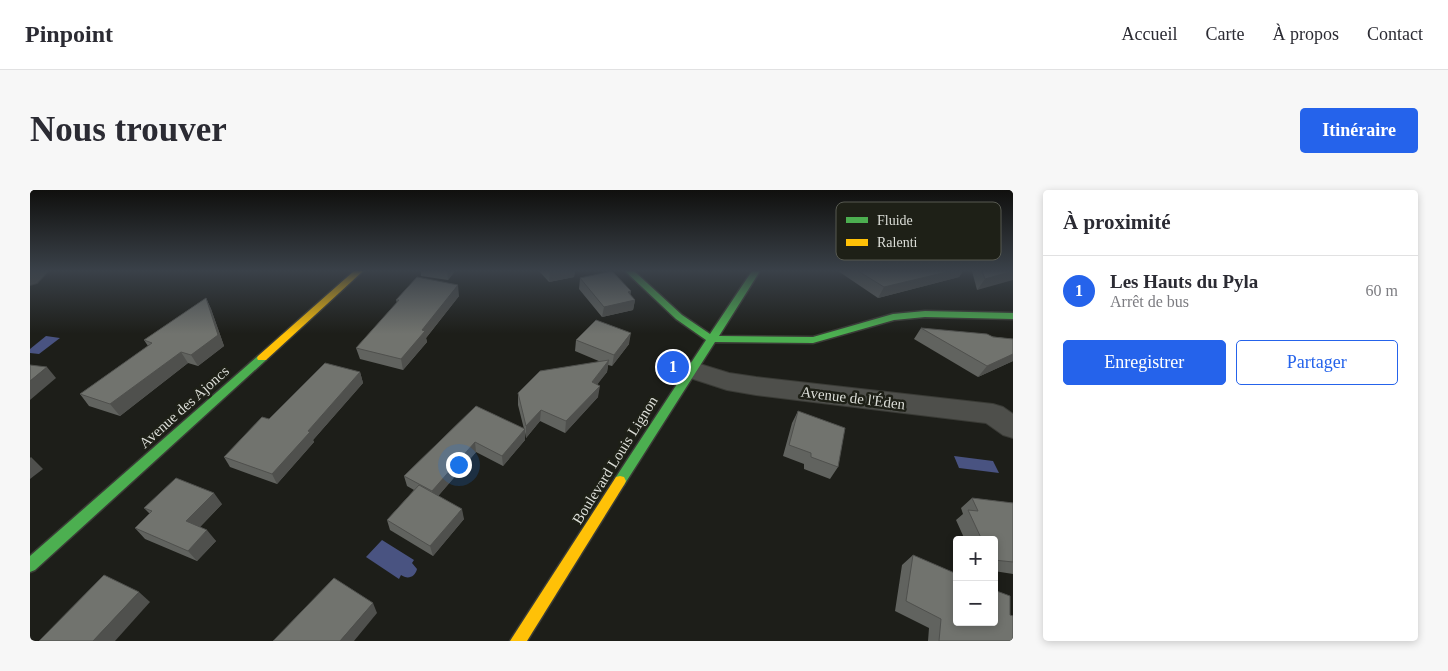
<!DOCTYPE html>
<html lang="fr">
<meta charset="utf-8">
<style>
body{margin:0;font-family:"Times New Roman",serif;background:#f7f7f7;color:#2b2b33}
.controls{position:absolute;right:15px;bottom:15px;display:grid;overflow:hidden;border-radius:5px;box-shadow:0 2px 8px #0003}
.controls button{width:45px;height:45px;display:grid;place-items:center;padding:0;border:0;border-bottom:1px solid #e1e1e2;background:#fff;color:#2b2b33;font:25px sans-serif}
.you{position:absolute;left:428px;top:274px;width:18px;height:18px;margin:-12px;border:4px solid #fff;border-radius:50%;background:#1a73e8;box-shadow:0 0 0 8px #1a73e833}
.badge{display:grid;place-items:center;width:32px;height:32px;border-radius:50%;background:#2563eb;color:#fff;font-size:16px;font-weight:700}
.pin{position:absolute;translate:-50% -50%;border:2px solid #fff;box-shadow:0 1px 5px #0006}
.list{margin:0;padding:0;list-style:none}
h2{display:flex;justify-content:space-between;align-items:center;height:65px;margin:0;padding:0 20px;font-size:21px}
h2 small{font-size:16px;font-weight:400;color:#7c7c81}
.list li{display:grid;grid-template-columns:32px 1fr auto;gap:15px;align-items:center;box-sizing:border-box;height:70px;padding:0 20px;border-top:1px solid #e1e1e2}
.list b{display:block;font-size:19px;white-space:nowrap}
.list p{margin:0;font-size:16px;white-space:nowrap;color:#7c7c81}
.list em{font-size:16px;font-style:normal;color:#7c7c81}
.actions{display:flex;gap:10px;padding:15px 20px}
.actions a{flex:1;padding:11px 0;border:1px solid #2563eb;border-radius:5px;text-align:center;font-size:18px;color:#2563eb}
.actions .main{background:#2563eb;color:#fff}
.map{position:relative;flex:none;width:983px;height:451px;overflow:hidden;border-radius:5px}
header{display:flex;align-items:center;gap:30px;box-sizing:border-box;height:70px;padding:0 25px;background:#fff;border-bottom:1px solid #e1e1e2}
header strong{font-size:24px}
nav{display:flex;gap:28px;margin-inline-start:auto;font-size:18px}
.intro{display:flex;align-items:center;justify-content:space-between;box-sizing:border-box;height:120px;padding:0 30px}
h1{margin:0;font-size:35px}
.button{padding:12px 22px;border-radius:5px;background:#2563eb;color:#fff;font-size:18px;font-weight:700}
main{display:flex;gap:30px;padding:0 30px}
aside{flex:1;background:#fff;border-radius:5px;box-shadow:0 2px 8px #0003}
.map>svg:first-child{display:block}
.water{fill:#495381}
.lines{fill:none;stroke-linecap:round;stroke-linejoin:round}
.street-casing{stroke:#3a3b36;stroke-width:2}
.fast-casing{stroke:#3a3b36;stroke-width:3}
.slow-casing{stroke:#3a3b36;stroke-width:3}
.street{fill:#4e4f4b;fill-rule:evenodd}
.fast{fill:#4caf50;fill-rule:evenodd}
.slow{fill:#ffc107;fill-rule:evenodd}
.wall{fill:#61635f}
.shaded-wall{fill:#4f504d}
.building{fill:#71736e;stroke:#4f504d}
.labels{text-anchor:middle;stroke-width:5;stroke-linejoin:round;paint-order:stroke}
.street-label{font-size:15px;fill:#dcded8;stroke:#1e2017}
.key{fill:#1e2017;stroke:#575951;stroke-width:1}
.key-label{font-size:14px;fill:#dcded8}
</style>
<header>
<strong>Pinpoint</strong>
<nav><a>Accueil</a><a>Carte</a><a>À propos</a><a>Contact</a></nav>
</header>
<div class="intro"><h1>Nous trouver</h1><a class="button">Itinéraire</a></div>
<main>
<div class="map">
<svg width="983" height="451" viewBox="0 0 983 451">
<rect width="100%" height="100%" fill="#1d1e19"/>
<!-- water -->
<g class="water">
<polygon points="16,146 30,148 9,164 0,163 0,159"/>
<polygon points="924,266 963,271 969,283 929,278"/>
<path d="M352,350L384,370L382,373L387,379C385,387 378,390 371,385L369,389L336,367Z"/>
</g>
<g class="lines">
<!-- street casing -->
<g class="street-casing">
<g id="street">
<polygon points="0,81 18,81 7,93 0,95"/>
<polygon points="660,171 699,183 726,187 963,214 973,217 983,224 983,248 973,245 956,233 726,205 697,200 651,185 647,179 651,173"/>
</g>
</g>
<!-- fast casing -->
<g class="fast-casing">
<g id="fast">
<polygon points="595,81 604,81 652,125 680,144 722,81 730,81 689,146 783,147 863,124 895,121 983,123 983,129 895,127 864,130 783,153 685,152 594,295 590,296 586,295 584,291 586,287 676,150 646,129"/>
<polygon points="232,165 236,166 237,168 236,170 5,380 0,382 0,366 228,166"/>
</g>
</g>
<!-- slow casing -->
<g class="slow-casing">
<g id="slow">
<polygon points="324,81 333,81 236,170 228,170 227,168 228,166"/>
<polygon points="590,286 594,287 596,291 594,295 497,451 480,451 586,287"/>
</g>
</g>
<!-- street -->
<use href="#street" class="street"/>
<!-- fast -->
<use href="#fast" class="fast"/>
<!-- slow -->
<use href="#slow" class="slow"/>
</g>
<!-- wall -->
<g class="wall">
<polygon points="391,81 425,81 418,90 391,86"/>
<polygon points="509,81 545,81 544,87 519,92"/>
<polygon points="808,81 933,81 929,87 848,108"/>
<polygon points="942,81 983,81 947,100"/>
<polygon points="550,88 601,101 600,105 605,110 603,120 572,127 549,99"/>
<polygon points="429,106 396,148 397,152 373,180 330,169 326,158 367,113 366,110"/>
<polygon points="176,108 181,119 194,156 168,176 158,173 90,226 59,216 50,204 118,156 114,150"/>
<polygon points="891,138 983,149 983,171 948,187 884,149"/>
<polygon points="546,150 599,154 582,176 578,175 577,182 567,194 568,207 535,243 510,231 496,248 495,242 495,250 473,276 446,262 408,306 434,329 403,366 360,340 357,330 384,300 377,296 374,286 446,216 494,239 488,215 488,203 571,172 545,161"/>
<polygon points="330,182 333,193 283,250 284,252 247,294 200,277 194,267 239,229"/>
<polygon points="768,221 808,277 800,289 774,279 774,274 753,266 762,233"/>
<polygon points="942,308 983,313 983,384 964,381 964,350 935,350 926,330 933,324 931,318"/>
<polygon points="192,314 170,337 186,351 167,371 115,349 105,338 120,324 114,318"/>
<polygon points="883,365 980,425 983,451 898,451 899,438 865,421 872,375"/>
</g>
<!-- shaded-wall -->
<g class="shaded-wall">
<polygon points="417,81 425,81 418,90"/>
<polygon points="527,81 545,81 544,87 519,92 520,82"/>
<polygon points="921,81 933,81 929,87 848,108 854,97"/>
<polygon points="983,81 983,90 947,100 955,89"/>
<polygon points="428,95 429,106 396,148 397,152 373,180 371,169 392,140"/>
<polygon points="601,101 599,111 605,110 603,120 572,127 574,117 598,102"/>
<polygon points="176,108 181,119 194,156 168,176 161,165"/>
<polygon points="601,143 599,154 582,176 584,165"/>
<polygon points="151,162 158,173 90,226 80,214"/>
<polygon points="983,164 983,171 948,187 957,176"/>
<polygon points="579,170 577,182 560,204 562,192"/>
<polygon points="17,177 26,188 0,210 0,191"/>
<polygon points="330,182 333,193 283,250 284,252 247,294 242,284 278,241"/>
<polygon points="570,196 568,207 535,243 536,231"/>
<polygon points="511,220 510,231 496,248 496,236"/>
<polygon points="495,239 495,250 473,276 472,266"/>
<polygon points="445,252 446,262 404,311 402,301"/>
<polygon points="1,267 13,279 0,289 0,268"/>
<polygon points="184,303 192,314 165,342 156,331"/>
<polygon points="432,319 434,329 403,366 400,356"/>
<polygon points="177,340 186,351 167,371 158,361"/>
<polygon points="109,402 120,412 85,451 63,451"/>
<polygon points="343,413 347,423 324,451 310,451"/>
</g>
<!-- building -->
<g class="building">
<polygon points="582,81 601,101 598,102 605,110 574,117 550,88"/>
<polygon points="828,81 921,81 854,97"/>
<polygon points="952,81 983,81 955,89"/>
<polygon points="387,87 428,95 392,140 395,141 371,169 326,158 369,110 366,110"/>
<polygon points="176,108 188,145 161,165 151,162 80,214 50,204 122,153 114,150"/>
<polygon points="566,130 601,143 584,165 546,150"/>
<polygon points="891,138 957,144 963,147 983,149 983,164 957,176"/>
<polygon points="579,170 562,192 570,196 536,231 511,220 496,236 488,203 510,181"/>
<polygon points="295,173 330,182 278,241 280,242 242,284 194,267 232,227 239,229"/>
<polygon points="0,175 17,177 0,191"/>
<polygon points="446,216 495,239 472,266 445,252 402,301 374,286"/>
<polygon points="768,221 815,238 808,277 781,267 781,263 759,255"/>
<polygon points="146,288 184,303 156,331 177,340 158,361 105,338 122,321 114,318"/>
<polygon points="389,295 432,319 400,356 357,330"/>
<polygon points="942,308 983,313 983,372 964,370 964,350 952,350 938,320 948,321"/>
<polygon points="883,365 927,384 927,432 964,432 964,400 980,406 980,425 983,426 983,451 909,451 911,429 876,411"/>
<polygon points="74,385 109,402 63,451 9,451"/>
<polygon points="304,388 343,413 310,451 243,451"/>
</g>
<!-- sky -->
<linearGradient id="sky" x2="0" y2="1"><stop stop-color="#10100e"/><stop offset="0.56" stop-color="#3a4149"/><stop offset="1" stop-color="#3a4149" stop-opacity="0"/></linearGradient>
<rect width="983" height="144" fill="url(#sky)"/>
<g class="labels">
<!-- street labels -->
<g class="street-label">
<text transform="translate(823 208) rotate(7)" y="5">Avenue de l'Éden</text>
<text transform="translate(154 217) rotate(-42)" y="5">Avenue des Ajoncs</text>
<text transform="translate(585 270) rotate(-58)" y="5">Boulevard Louis Lignon</text>
</g>
</g>
<!-- legend -->
<rect x="806" y="12" width="165" height="58" rx="8" class="key"/>
<rect x="816" y="27" width="22" height="6" fill="#4caf50"/>
<rect x="816" y="49" width="22" height="7" fill="#ffc107"/>
<g class="key-label">
<text x="847" y="35">Fluide</text>
<text x="847" y="57">Ralenti</text>
</g>
</svg>
<div class="controls">
<button>+</button>
<button>−</button>
</div>
<div class="you"></div>
<div class="pin badge" style="left:643px;top:177px">1</div>
</div>
<aside>
<h2>À proximité<small></small></h2>
<ul class="list">
<li><span class="badge">1</span><div><b>Les Hauts du Pyla</b><p>Arrêt de bus</p></div><em>60 m</em></li>
</ul>
<div class="actions"><a class="main">Enregistrer</a><a>Partager</a></div>
</aside>
</main>
